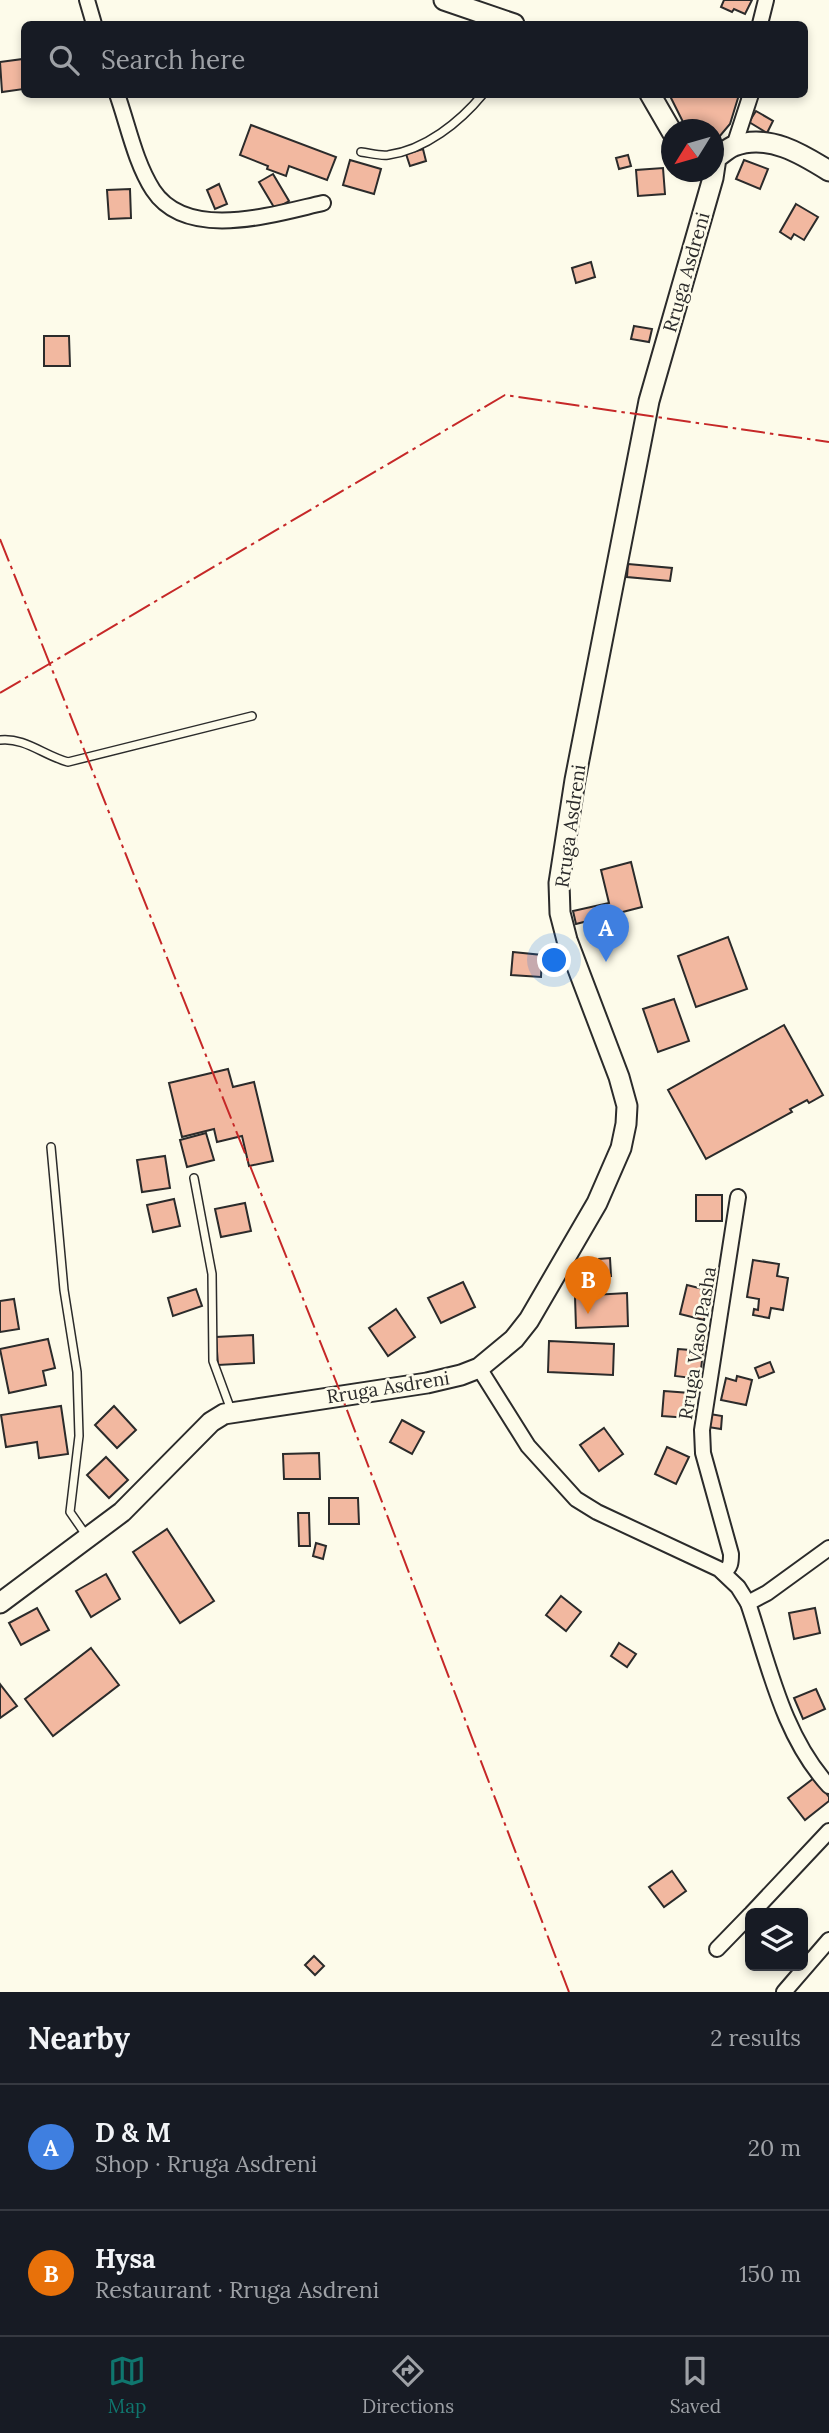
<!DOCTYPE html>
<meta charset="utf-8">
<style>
body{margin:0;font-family:Lora,serif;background:#242831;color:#f1f3f6}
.controls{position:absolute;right:21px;bottom:21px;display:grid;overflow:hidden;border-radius:10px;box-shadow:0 4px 10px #0003}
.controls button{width:63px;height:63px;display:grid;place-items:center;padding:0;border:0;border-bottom:2px solid #363941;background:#171b24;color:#f1f3f6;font:35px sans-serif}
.compass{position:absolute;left:661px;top:119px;width:63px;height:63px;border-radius:50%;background:#171b24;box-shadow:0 4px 10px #0003;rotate:233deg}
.you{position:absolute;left:555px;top:961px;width:24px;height:24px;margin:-18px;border:5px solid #fff;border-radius:50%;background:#1a73e8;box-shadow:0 0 0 10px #1a73e833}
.badge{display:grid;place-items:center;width:46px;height:46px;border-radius:50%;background:#0f766e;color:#fff;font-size:23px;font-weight:700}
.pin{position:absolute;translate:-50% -58px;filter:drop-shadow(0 2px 4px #0008)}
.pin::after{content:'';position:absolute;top:37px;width:24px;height:21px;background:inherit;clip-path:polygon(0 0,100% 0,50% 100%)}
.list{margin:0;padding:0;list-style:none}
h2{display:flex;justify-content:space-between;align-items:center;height:91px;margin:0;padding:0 28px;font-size:30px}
h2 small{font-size:23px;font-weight:400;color:#9ea1a6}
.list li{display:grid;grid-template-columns:46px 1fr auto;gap:21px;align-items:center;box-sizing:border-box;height:126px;padding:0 28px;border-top:2px solid #363941}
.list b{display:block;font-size:26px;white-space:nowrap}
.list p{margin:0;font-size:23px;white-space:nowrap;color:#9ea1a6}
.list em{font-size:23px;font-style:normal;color:#9ea1a6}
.icon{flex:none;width:38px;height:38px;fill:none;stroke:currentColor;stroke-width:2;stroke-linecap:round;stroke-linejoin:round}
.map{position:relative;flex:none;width:829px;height:1992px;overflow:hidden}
.search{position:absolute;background:#171b24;box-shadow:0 4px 10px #0003;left:21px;right:21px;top:21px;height:77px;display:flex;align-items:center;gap:18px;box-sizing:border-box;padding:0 24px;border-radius:10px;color:#9ea1a6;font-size:26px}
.sheet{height:343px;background:#171b24}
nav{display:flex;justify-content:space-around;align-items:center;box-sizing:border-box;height:98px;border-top:2px solid #363941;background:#171b24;font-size:19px;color:#9ea1a6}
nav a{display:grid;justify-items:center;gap:4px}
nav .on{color:#0f766e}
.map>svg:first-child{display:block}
.building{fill:#f2b8a0;stroke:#2b2b2b;stroke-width:2}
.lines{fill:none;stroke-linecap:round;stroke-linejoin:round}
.lane-casing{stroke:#2b2b2b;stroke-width:10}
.street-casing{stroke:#2b2b2b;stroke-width:18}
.secondary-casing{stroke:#2b2b2b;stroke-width:23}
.lane{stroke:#fdfbea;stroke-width:7}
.street{stroke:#fdfbea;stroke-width:14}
.secondary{stroke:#fdfbea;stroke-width:19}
.power{stroke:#c62828;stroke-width:2;stroke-dasharray:24 5 3.5 5;stroke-linecap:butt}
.labels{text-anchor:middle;stroke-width:5;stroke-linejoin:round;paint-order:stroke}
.street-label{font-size:19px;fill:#2b2b2b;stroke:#fdfbea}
</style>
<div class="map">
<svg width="829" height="1992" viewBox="0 0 829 1992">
<rect width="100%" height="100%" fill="#fdfbea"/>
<!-- building -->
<g class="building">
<polygon points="724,0 752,0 745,14 734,9 732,12 721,7"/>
<polygon points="23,59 24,89 2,92 0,62"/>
<polygon points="669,94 735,94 738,98 730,124 714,143 714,130 687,130"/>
<polygon points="756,111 773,121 767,133 749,122"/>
<polygon points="251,125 336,157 327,180 289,166 286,176 267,169 268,166 240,155"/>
<polygon points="423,149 426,161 410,166 406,154"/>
<polygon points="628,155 631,166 619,169 616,158"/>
<polygon points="350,160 381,169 374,194 343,185"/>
<polygon points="744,160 768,169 760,189 736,179"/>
<polygon points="663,168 665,194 638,196 636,170"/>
<polygon points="273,174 289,201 275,209 259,182"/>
<polygon points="219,184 227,204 215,209 207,190"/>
<polygon points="130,189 131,218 109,219 107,190"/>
<polygon points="796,204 818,217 804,240 794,234 791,239 780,232"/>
<polygon points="591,262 595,277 576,283 572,268"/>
<polygon points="634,326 652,329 649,342 631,339"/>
<polygon points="44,336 69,336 70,366 44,366"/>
<polygon points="628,564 672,568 670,581 627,577"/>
<polygon points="631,862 642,907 576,924 573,911 609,903 601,870"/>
<polygon points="728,937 747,989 696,1007 678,956"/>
<polygon points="513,952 542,955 541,977 511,975"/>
<polygon points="674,999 689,1041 658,1052 643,1009"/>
<polygon points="784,1025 823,1095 809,1103 807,1100 790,1109 792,1112 706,1159 668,1090"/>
<polygon points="228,1069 233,1087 254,1082 273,1161 249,1166 242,1136 217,1142 214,1129 182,1137 169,1083"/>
<polygon points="206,1133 214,1160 187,1167 180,1140"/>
<polygon points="165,1156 170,1188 142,1192 137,1160"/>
<rect x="696" y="1195" width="26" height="26"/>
<polygon points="174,1199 180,1226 153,1232 147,1205"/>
<polygon points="245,1203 251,1231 221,1237 215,1209"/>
<polygon points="610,1258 611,1276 600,1277 599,1259"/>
<polygon points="753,1260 779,1264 777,1276 788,1278 783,1310 771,1308 769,1318 753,1315 754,1309 758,1310 759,1299 747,1297"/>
<polygon points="463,1282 475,1307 441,1323 428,1298"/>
<polygon points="687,1285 711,1291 704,1320 680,1314"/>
<polygon points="196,1289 202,1306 173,1316 168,1298"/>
<polygon points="627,1293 628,1326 576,1328 575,1296"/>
<polygon points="14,1299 19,1329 0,1332 0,1301"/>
<polygon points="396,1309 415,1337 388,1356 369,1328"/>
<polygon points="253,1335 254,1363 218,1365 216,1337"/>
<polygon points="48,1339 55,1368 43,1371 46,1385 9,1393 0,1349"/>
<polygon points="549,1341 614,1344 613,1375 548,1372"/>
<polygon points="678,1349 703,1351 700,1379 675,1376"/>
<polygon points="770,1362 774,1372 759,1378 755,1368"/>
<polygon points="737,1376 752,1380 746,1405 721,1400 726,1378 736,1381"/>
<polygon points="664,1391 690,1393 689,1418 662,1416"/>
<polygon points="61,1406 68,1454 39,1458 37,1442 6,1447 1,1415"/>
<polygon points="114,1406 136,1430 117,1448 95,1425"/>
<polygon points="710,1414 722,1416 721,1429 708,1427"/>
<polygon points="402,1420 424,1432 412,1454 390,1442"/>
<polygon points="604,1428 623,1454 599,1471 580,1445"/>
<polygon points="667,1447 689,1457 676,1484 655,1474"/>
<polygon points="319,1453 320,1479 284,1479 283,1454"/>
<polygon points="106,1457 128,1480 109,1498 87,1475"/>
<polygon points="329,1498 358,1498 359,1524 329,1524"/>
<polygon points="298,1513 309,1513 310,1546 299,1546"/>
<polygon points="167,1529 214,1601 180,1623 133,1552"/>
<polygon points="316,1543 326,1546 323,1559 313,1556"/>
<polygon points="106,1574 120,1599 91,1617 76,1591"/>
<polygon points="561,1596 581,1612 566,1631 546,1615"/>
<polygon points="37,1608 49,1630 21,1645 9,1623"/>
<polygon points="815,1608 820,1633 794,1639 789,1613"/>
<polygon points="619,1643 636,1654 627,1667 611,1656"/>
<polygon points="91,1648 119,1685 53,1736 25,1699"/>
<polygon points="0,1684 17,1706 0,1718"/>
<polygon points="816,1689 825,1709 803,1719 794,1698"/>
<polygon points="814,1778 829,1797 829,1801 805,1820 788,1798"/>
<polygon points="672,1871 686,1891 664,1907 649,1887"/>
<polygon points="314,1956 324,1966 315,1975 305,1965"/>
</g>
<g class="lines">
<!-- lane casing -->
<g class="lane-casing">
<g id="lane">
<path d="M361,152C370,153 379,156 388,155C425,150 460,122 483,94"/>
<path d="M0,740C24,737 45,756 68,762L252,716"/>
<polyline points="51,1147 64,1290 77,1372 79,1436 70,1512 86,1535"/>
<polyline points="194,1178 212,1274 213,1361 231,1410"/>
</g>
</g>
<!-- street casing -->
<g class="street-casing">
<g id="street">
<polyline points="87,0 94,24"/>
<polyline points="760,24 766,0"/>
<path d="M117,94C128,125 135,162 153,190C187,242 274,214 323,203"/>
<polyline points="734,146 751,94"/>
<path d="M479,1368L528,1446L576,1499L597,1512L719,1569L738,1587L748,1603C769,1665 783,1736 829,1786"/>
<path d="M723,1572C731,1568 731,1562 731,1554L703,1453L702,1430L738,1197"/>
<polyline points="748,1603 767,1593 829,1548"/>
<polyline points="752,1913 829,1831"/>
<polyline points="717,1949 750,1915"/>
<polyline points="784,1992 829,1940"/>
</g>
</g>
<!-- secondary casing -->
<g class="secondary-casing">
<g id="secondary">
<polyline points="444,0 514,24"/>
<polyline points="650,94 672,132"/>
<path d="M0,1603L122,1512L211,1422L224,1414L427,1383L461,1375L479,1368L514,1339L529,1320L597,1203L621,1148L626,1124L627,1106L619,1077L567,940L560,913L559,883L575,780L649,401L713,178L716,158C722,154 728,148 734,146C768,133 802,154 829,171"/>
</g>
</g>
<!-- lane -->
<use href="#lane" class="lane"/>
<!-- street -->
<use href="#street" class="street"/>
<!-- secondary -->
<use href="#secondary" class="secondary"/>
<!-- power -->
<g class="power">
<polyline points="0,539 337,1384 569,1992"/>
<polyline points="0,693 505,395 829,442"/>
</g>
</g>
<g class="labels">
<!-- street labels -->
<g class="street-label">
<text transform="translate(686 272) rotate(-74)" y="7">Rruga Asdreni</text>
<text transform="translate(570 826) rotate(-82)" y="7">Rruga Asdreni</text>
<text transform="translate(697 1343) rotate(-81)" y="7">Rruga Vaso Pasha</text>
<text transform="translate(388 1387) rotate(-9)" y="7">Rruga Asdreni</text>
</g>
</g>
</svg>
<div class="controls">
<button><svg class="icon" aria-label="layers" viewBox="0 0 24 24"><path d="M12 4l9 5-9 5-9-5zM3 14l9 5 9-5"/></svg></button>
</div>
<svg class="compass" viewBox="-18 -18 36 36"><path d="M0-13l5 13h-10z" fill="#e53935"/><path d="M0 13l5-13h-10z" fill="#9ea1a6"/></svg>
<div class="you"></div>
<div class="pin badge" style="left:606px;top:962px;background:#3f7fe0">A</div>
<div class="pin badge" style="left:588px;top:1314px;background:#e8710a">B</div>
<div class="search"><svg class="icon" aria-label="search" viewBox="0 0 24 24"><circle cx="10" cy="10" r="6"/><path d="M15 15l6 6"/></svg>Search here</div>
</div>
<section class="sheet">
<h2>Nearby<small>2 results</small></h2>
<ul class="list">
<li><span class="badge" style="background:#3f7fe0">A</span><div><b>D &amp; M</b><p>Shop · Rruga Asdreni</p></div><em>20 m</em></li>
<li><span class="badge" style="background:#e8710a">B</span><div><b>Hysa</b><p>Restaurant · Rruga Asdreni</p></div><em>150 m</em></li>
</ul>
</section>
<nav>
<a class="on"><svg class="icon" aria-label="map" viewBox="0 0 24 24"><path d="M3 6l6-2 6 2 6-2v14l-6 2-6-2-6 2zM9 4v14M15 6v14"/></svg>Map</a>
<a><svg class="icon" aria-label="directions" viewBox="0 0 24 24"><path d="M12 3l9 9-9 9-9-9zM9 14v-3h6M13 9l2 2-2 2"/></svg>Directions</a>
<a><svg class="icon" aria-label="saved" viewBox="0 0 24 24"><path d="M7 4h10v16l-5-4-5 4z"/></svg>Saved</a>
</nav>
